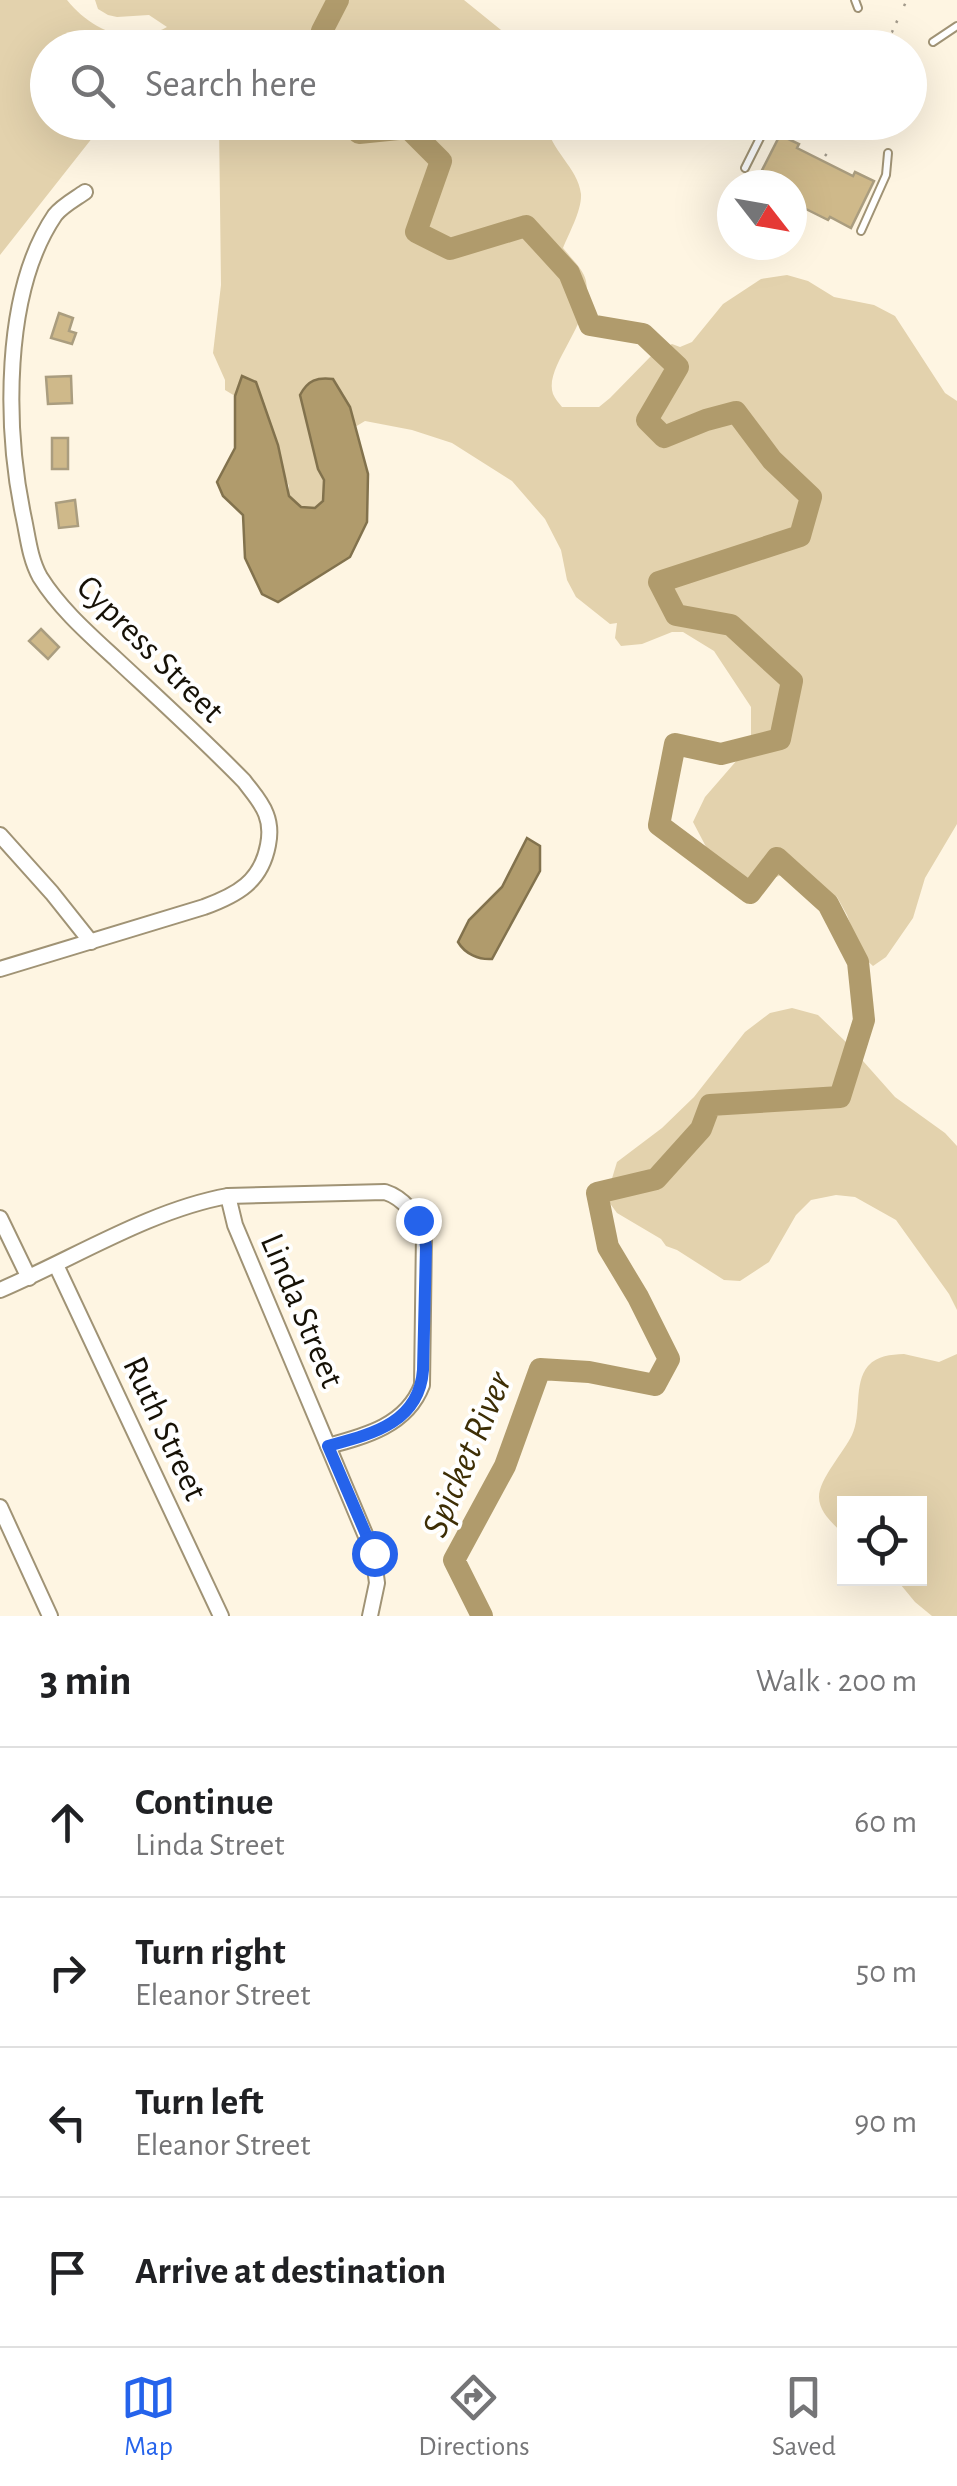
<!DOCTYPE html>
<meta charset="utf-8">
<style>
body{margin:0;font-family:"Alegreya Sans",sans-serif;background:#f6f6f6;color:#202124}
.controls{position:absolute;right:30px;bottom:30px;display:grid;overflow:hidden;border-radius:0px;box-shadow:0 10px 40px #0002}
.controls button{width:90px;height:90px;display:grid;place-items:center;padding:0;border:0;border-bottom:2px solid #e0e0e0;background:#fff;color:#202124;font:50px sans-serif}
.compass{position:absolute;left:717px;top:170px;width:90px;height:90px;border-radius:50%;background:#fff;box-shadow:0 10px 40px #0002;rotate:121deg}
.stop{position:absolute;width:30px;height:30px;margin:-22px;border:8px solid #2563eb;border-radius:50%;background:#fff}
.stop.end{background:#2563eb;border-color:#fff;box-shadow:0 2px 10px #0008}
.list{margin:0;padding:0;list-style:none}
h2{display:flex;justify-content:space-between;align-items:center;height:130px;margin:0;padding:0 40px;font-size:42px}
h2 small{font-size:32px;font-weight:400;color:#757577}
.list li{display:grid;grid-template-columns:65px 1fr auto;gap:30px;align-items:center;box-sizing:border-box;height:150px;padding:0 40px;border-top:2px solid #e0e0e0}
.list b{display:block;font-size:38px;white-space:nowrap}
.list p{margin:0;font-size:32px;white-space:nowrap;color:#757577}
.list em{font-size:32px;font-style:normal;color:#757577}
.icon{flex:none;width:55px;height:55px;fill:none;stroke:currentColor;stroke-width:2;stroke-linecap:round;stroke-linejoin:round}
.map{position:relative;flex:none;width:957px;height:1616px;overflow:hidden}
.search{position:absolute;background:#fff;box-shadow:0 10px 40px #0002;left:30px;right:30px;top:30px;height:110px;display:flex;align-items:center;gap:25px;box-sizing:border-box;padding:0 35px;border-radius:55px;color:#757577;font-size:38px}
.sheet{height:730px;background:#fff}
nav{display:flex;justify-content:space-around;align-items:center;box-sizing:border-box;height:140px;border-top:2px solid #e0e0e0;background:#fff;font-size:28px;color:#757577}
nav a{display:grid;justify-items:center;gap:5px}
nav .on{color:#2563eb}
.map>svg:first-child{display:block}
.green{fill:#e3d2ad}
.water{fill:#b09b6c;stroke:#82724d;stroke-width:2.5}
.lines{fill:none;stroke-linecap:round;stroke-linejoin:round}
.river{stroke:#b09b6c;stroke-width:22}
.building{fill:#cfb98a;stroke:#aa9d7f;stroke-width:2.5}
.service-casing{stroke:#a09375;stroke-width:10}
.minor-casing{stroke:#a09375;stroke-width:18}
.path{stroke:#a29a8b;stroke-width:2.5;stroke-dasharray:2.5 8;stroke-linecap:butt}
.service{stroke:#fff;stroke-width:6}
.minor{stroke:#fff;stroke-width:14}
.route{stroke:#2563eb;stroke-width:12}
.labels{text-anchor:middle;stroke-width:8;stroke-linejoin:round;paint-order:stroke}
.street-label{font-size:35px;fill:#161106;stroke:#fff}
.water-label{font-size:38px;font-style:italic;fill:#3d2e05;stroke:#fff}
</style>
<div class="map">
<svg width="957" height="1616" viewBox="0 0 957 1616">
<rect width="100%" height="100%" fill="#fef5e2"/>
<!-- green -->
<g class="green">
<path d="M0,0H67C92,31 130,47 167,27L149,15L117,17L108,15L98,9L95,0H464L522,47L184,48L173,34L163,47L48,48V122L104,123L0,255Z"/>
<path d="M219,123H547C549,150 578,167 581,194C582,210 569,233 563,248C570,257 584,270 586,281C594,322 543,366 553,394C555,399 559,403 562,407H599L610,398L653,354L672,344L680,347L692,342L723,304L761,279L787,275L808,281L834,297L874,305L895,316L945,393L957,401V824L925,878L913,918L886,957L873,966L862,956L847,915L837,897L799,874H785L740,889L724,881L693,822L705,797L751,744V707L714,651L683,632H672L642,644L621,646L615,638L617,623L610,624L576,597L567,580L561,550L545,519L512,481L452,443L412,430L365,421L355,427L350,407L300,395L318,469L324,480L323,501L315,508L301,507L289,496V486L242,376L235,396L225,390V380L213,353L221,285Z"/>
<polygon points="792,1008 818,1015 847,1043 895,1097 945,1133 957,1146 957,1310 949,1294 896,1220 855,1197 836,1195 811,1200 796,1215 769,1262 740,1281 724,1280 677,1250 666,1246 661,1239 617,1213 606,1198 617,1162 662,1128 694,1097 745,1032 770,1013"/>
<path d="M904,1354L939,1362L957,1354V1616H932L915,1602L896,1579L920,1578V1504H844V1535C834,1524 819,1513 819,1497C819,1479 844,1452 852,1435C862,1414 853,1384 868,1366C878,1355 890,1355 904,1354Z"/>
</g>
<!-- water -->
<g class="water">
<path d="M242,376L256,382L278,445L289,496L301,507L315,508L323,501L324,480L318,469L300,395C308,380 317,377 333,379L350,407L368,474L367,522L350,557L278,602L262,594L245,558L243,515L223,496L217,482L235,448V396Z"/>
<path d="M527,838L540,846V871L492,959C479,960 465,954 458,942L469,920L502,887Z"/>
</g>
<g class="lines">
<!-- river -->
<g class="river">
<polyline points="317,48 322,31 338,0"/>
<polyline points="347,122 359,133 408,128 441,161 416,232 450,249 526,226 569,273 590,325 643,334 678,367 647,420 664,437 706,420 736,412 772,460 811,497 800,536 659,582 676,615 731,625 792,681 780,739 721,754 675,744 659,825 750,893 777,858 828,904 858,962 864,1020 840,1097 710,1105 701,1129 656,1179 597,1193 608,1247 638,1297 669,1359 655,1385 589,1372 540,1369 505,1466 454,1560 482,1616"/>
</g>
</g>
<!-- building -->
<g class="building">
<polygon points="780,135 799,144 797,148 853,176 855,172 874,181 851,228 830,217 828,220 792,202 792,185 767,185 757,180"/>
<polygon points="59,313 73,318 69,331 76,333 72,344 51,338"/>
<polygon points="71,376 72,403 48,404 46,377"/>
<rect x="52" y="438" width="16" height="31"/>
<polygon points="75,500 78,526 59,528 56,503"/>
<polygon points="41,629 59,647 48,659 29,641"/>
</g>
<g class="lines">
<!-- service casing -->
<g class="service-casing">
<g id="service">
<polyline points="855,0 858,8"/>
<polyline points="933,42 957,26"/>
<polyline points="745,168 768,122"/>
<polyline points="861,231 886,175 888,153"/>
</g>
</g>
<!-- minor casing -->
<g class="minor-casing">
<g id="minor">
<polyline points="0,835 52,893 91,942"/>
<path d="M0,969L204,907C237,895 261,882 268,845C270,835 270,824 266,814C261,801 252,792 244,781C203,739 160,700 117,660C90,635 60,609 40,577C30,559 28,538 24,519C5,430 2,293 55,215C62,206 75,199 85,192"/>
<polyline points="228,1196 235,1225 373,1553 377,1583 370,1616"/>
<polyline points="0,1218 29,1278"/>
<polyline points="56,1265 221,1616"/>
<path d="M0,1290C73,1259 150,1210 228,1196L385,1192C404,1198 417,1216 424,1233L422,1385C407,1425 366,1436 328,1446"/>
<polyline points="0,1507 50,1616"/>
</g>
</g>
<!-- path -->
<g class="path">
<polyline points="904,6 907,0"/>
<polyline points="873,42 892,32 898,19"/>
<polyline points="910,77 924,81"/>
<polyline points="835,139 845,122"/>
<polyline points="825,156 829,151"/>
</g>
<!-- service -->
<use href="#service" class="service"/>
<!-- minor -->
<use href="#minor" class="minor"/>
</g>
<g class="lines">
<!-- route -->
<path class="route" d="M374,1553L328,1446C372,1434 419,1423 423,1370L426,1247L424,1233L418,1220"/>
</g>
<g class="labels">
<!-- street labels -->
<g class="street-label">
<text transform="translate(151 648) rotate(45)" y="12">Cypress Street</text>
<text transform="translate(303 1310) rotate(67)" y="12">Linda Street</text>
<text transform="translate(166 1428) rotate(65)" y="12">Ruth Street</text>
</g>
<!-- water labels -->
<g class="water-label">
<text transform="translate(466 1454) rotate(-67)" y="13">Spicket River</text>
</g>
</g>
</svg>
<div class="controls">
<button><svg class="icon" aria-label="locate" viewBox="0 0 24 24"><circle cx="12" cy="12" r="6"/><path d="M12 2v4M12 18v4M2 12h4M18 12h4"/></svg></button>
</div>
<svg class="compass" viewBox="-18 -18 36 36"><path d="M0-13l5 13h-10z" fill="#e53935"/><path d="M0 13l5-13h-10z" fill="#757577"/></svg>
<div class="stop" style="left:374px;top:1553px"></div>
<div class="stop end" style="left:418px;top:1220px"></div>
<div class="search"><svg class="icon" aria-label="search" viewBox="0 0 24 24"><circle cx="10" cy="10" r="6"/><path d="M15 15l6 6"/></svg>Search here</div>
</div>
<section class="sheet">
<h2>3 min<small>Walk · 200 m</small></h2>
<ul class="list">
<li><svg class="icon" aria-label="ahead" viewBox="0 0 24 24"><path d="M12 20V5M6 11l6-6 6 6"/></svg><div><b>Continue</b><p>Linda Street</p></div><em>60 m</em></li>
<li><svg class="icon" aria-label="right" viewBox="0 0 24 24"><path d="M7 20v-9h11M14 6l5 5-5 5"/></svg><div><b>Turn right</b><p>Eleanor Street</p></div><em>50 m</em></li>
<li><svg class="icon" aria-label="left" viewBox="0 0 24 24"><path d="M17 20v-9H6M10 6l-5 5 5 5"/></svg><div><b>Turn left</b><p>Eleanor Street</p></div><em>90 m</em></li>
<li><svg class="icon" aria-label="arrive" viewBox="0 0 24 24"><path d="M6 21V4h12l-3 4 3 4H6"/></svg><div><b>Arrive at destination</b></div></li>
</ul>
</section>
<nav>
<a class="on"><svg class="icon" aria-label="map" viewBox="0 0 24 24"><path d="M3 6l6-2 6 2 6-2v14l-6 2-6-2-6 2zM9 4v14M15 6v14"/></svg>Map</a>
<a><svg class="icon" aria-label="directions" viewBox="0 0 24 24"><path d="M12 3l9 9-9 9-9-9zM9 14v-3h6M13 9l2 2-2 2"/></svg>Directions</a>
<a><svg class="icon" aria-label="saved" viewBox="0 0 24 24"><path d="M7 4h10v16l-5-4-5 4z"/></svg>Saved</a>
</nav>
